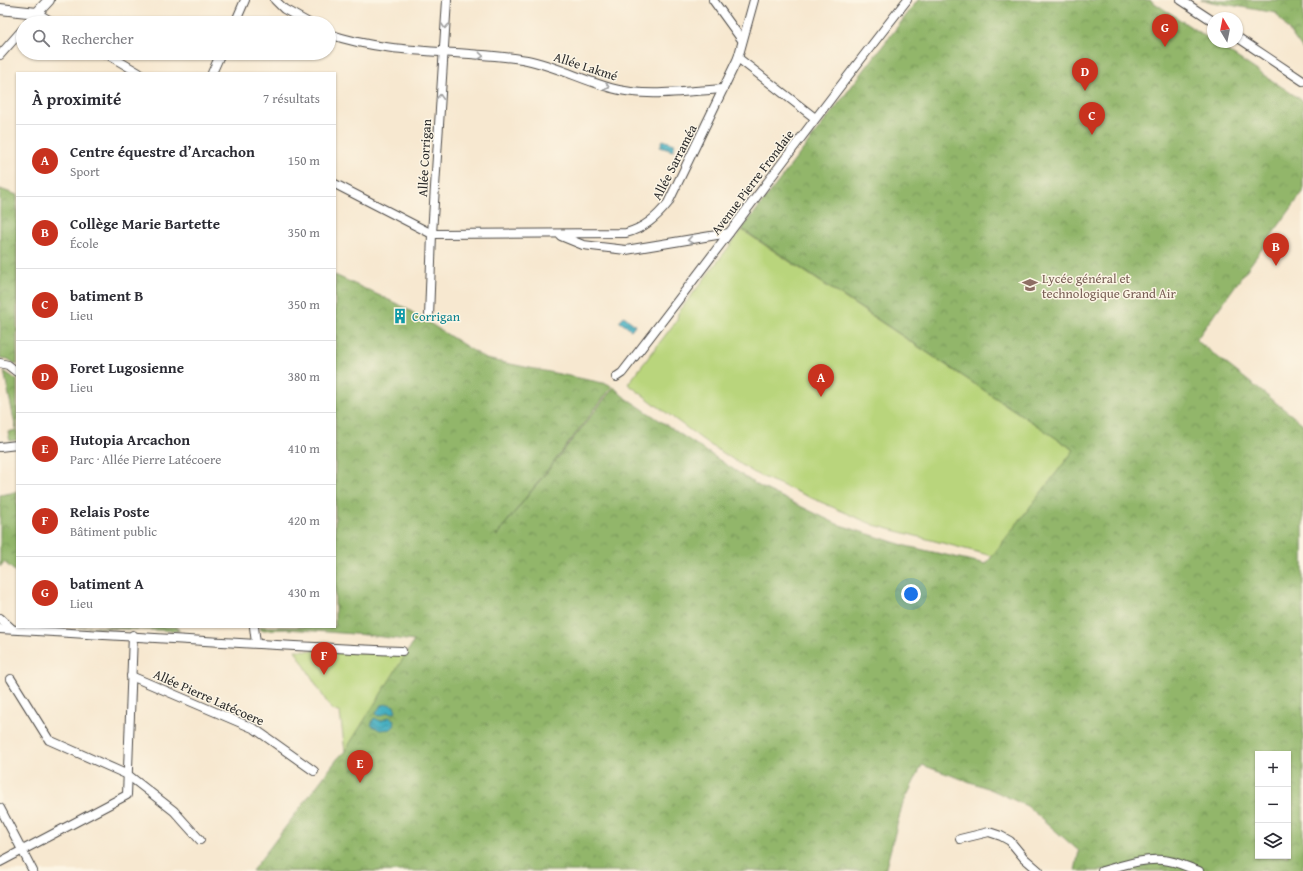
<!DOCTYPE html>
<html lang="fr">
<meta charset="utf-8">
<style>
body{margin:0;font-family:"Gentium Book Plus",serif;background:#f2f2f3;color:#2b2b33}
.controls{position:absolute;right:12px;bottom:12px;display:grid;overflow:hidden;border-radius:0px;box-shadow:0 1px 3px #0004}
.controls button{width:36px;height:36px;display:grid;place-items:center;padding:0;border:0;border-bottom:1px solid #e1e1e2;background:#fff;color:#2b2b33;font:20px sans-serif}
.compass{position:absolute;left:1207px;top:12px;width:36px;height:36px;border-radius:50%;background:#fff;box-shadow:0 1px 3px #0004;rotate:350deg}
.you{position:absolute;left:911px;top:594px;width:14px;height:14px;margin:-10px;border:3px solid #fff;border-radius:50%;background:#1a73e8;box-shadow:0 0 0 6px #1a73e833}
.badge{display:grid;place-items:center;width:26px;height:26px;border-radius:50%;background:#c8321e;color:#fff;font-size:13px;font-weight:700}
.pin{position:absolute;translate:-50% -33px;filter:drop-shadow(0 1px 2px #0008)}
.pin::after{content:'';position:absolute;top:21px;width:14px;height:12px;background:inherit;clip-path:polygon(0 0,100% 0,50% 100%)}
.list{margin:0;padding:0;list-style:none}
h2{display:flex;justify-content:space-between;align-items:center;height:52px;margin:0;padding:0 16px;font-size:17px}
h2 small{font-size:13px;font-weight:400;color:#7c7c81}
.list li{display:grid;grid-template-columns:26px 1fr auto;gap:12px;align-items:center;box-sizing:border-box;height:72px;padding:0 16px;border-top:1px solid #e1e1e2}
.list b{display:block;font-size:15px;white-space:nowrap}
.list p{margin:0;font-size:13px;white-space:nowrap;color:#7c7c81}
.list em{font-size:13px;font-style:normal;color:#7c7c81}
.icon{flex:none;width:22px;height:22px;fill:none;stroke:currentColor;stroke-width:2;stroke-linecap:round;stroke-linejoin:round}
.map{position:relative;flex:none;width:1303px;height:871px;overflow:hidden}
.search{position:absolute;background:#fff;box-shadow:0 1px 3px #0004;left:16px;top:16px;width:320px;height:44px;display:flex;align-items:center;gap:10px;box-sizing:border-box;padding:0 14px;border-radius:22px;color:#7c7c81;font-size:15px}
.panel{position:absolute;background:#fff;box-shadow:0 1px 3px #0004;left:16px;top:72px;width:320px;height:556px;border-radius:0px}
.map>svg:first-child{display:block}
.green{fill:#b9d57b;stroke:#728053}
.forest{fill:url(#forest-crowns);stroke:#5e704b;fill-rule:evenodd}
.water{fill:url(#water-waves);stroke:#376c76}
.lines{fill:none;stroke-linecap:round;stroke-linejoin:round}
.minor-casing{stroke:#4a4744;stroke-width:10}
.tertiary-casing{stroke:#4a4744;stroke-width:12}
.minor{stroke:#fff;stroke-width:8}
.tertiary{stroke:#fff;stroke-width:10}
.oneway{stroke:#a0a0a0}
.labels{text-anchor:middle;stroke-width:3;stroke-linejoin:round;paint-order:stroke}
.street-label{font-size:13px;fill:#2b2b2b;stroke:#fcf5e5}
.education-label{font-size:13px;fill:#785e54;stroke:#fcf5e5;text-anchor:start}
.culture-label{font-size:13px;fill:#0d838f;stroke:#fcf5e5;text-anchor:start}
</style>
<div class="map">
<svg width="1303" height="871" viewBox="0 0 1303 871">
<defs>
<pattern id="forest-crowns" width="20" height="18" patternUnits="userSpaceOnUse"><rect width="20" height="18" fill="#92b66b"/><path d="M2 6a3 3 0 1 1 6 0M12 15a3 3 0 1 1 6 0" fill="none" stroke="#779458"/></pattern>
<pattern id="water-waves" width="16" height="10" patternUnits="userSpaceOnUse"><rect width="16" height="10" fill="#43aec1"/><path d="M0 5q4-4 8 0t8 0" fill="none" stroke="#388e9d"/></pattern>
</defs>
<rect width="100%" height="100%" fill="#fcf5e5"/>
<filter id="ink" filterUnits="userSpaceOnUse"><feTurbulence type="fractalNoise" baseFrequency=".025" numOctaves="2"/><feDisplacementMap in="SourceGraphic" scale="8" xChannelSelector="R" yChannelSelector="G"/><feConvolveMatrix kernelMatrix="1 2 1 2 8 2 1 2 1" color-interpolation-filters="sRGB"/></filter>
<filter id="wash" filterUnits="userSpaceOnUse"><feTurbulence type="fractalNoise" baseFrequency=".012" numOctaves="4" result="noise"/><feDisplacementMap in="SourceGraphic" scale="16" xChannelSelector="R" yChannelSelector="G"/><feGaussianBlur stdDeviation="0.9" result="paint"/><feColorMatrix in="noise" values="0 0 0 0 0 0 0 0 0 0 0 0 0 0 0 0 0 1.4 0 .05"/><feComposite in="paint" operator="in"/></filter>
<g filter="url(#wash)">
<rect width="100%" height="100%" fill="#f7e8d0"/>
<!-- green -->
<g class="green">
<polygon points="742,230 1074,450 992,556 874,525 756,474 707,443 628,384 677,320 678,313"/>
<polygon points="295,650 407,654 394,871 255,871 345,751 340,713 331,709"/>
</g>
<!-- forest -->
<g class="forest">
<path d="M918,0H1150L1303,101V192L1196,340L1303,424V871H1075L1079,851L1027,806L990,789L922,765L902,806L885,871H252L338,758L345,751L414,641L367,635L287,629L261,630L260,627H335V275L404,307L486,359L608,384L612,387L496,536L614,387L623,396L757,485L837,524L906,546L986,564L1074,450L742,229ZM1258,754H1288V856H1258Z"/>
<polygon points="1201,0 1303,0 1303,50 1276,13"/>
<polygon points="0,189 17,195 17,365 8,359 0,358"/>
<polygon points="4,371 17,380 17,440 10,441 8,432 16,430"/>
<polygon points="17,492 17,573 4,562 0,567 0,495"/>
<polygon points="77,627 178,627 179,631"/>
</g>
<!-- water -->
<g class="water">
<polygon points="663,140 675,144 673,151 660,147"/>
<polygon points="624,316 635,325 631,330 619,321"/>
<polygon points="389,704 394,706 396,711 394,713 388,712 380,716 377,715 376,712 382,705"/>
<polygon points="389,717 394,720 395,725 391,729 380,730 371,725 374,718 381,721"/>
</g>
</g>
<g filter="url(#ink)">
<g class="lines">
<!-- minor casing -->
<g class="minor-casing">
<g id="minor">
<polyline points="275,0 284,9 309,23"/>
<polyline points="713,0 742,40"/>
<polyline points="1181,0 1213,21"/>
<polyline points="28,23 37,13 54,23"/>
<polyline points="235,23 245,0"/>
<path d="M329,34C392,56 462,49 527,60C556,66 582,80 611,88C646,98 687,91 723,89"/>
<polyline points="1237,37 1303,81"/>
<polyline points="105,53 139,73"/>
<polyline points="0,55 23,29"/>
<polyline points="738,58 815,118"/>
<polyline points="212,73 221,53"/>
<path d="M335,184L432,234L626,233C644,228 656,218 668,203L738,58L754,0"/>
<polyline points="561,236 583,245 626,250 729,233"/>
<polyline points="429,317 432,234 447,0"/>
<polyline points="0,363 8,365 17,372"/>
<path d="M616,377L622,373C718,250 810,123 907,0"/>
<polyline points="0,447 17,445"/>
<polyline points="0,618 12,629"/>
<polyline points="254,627 256,643"/>
<path d="M0,629C134,636 268,646 402,651"/>
<polyline points="131,676 255,729 314,771"/>
<polyline points="11,679 49,740 128,775 174,811 200,840"/>
<polyline points="0,808 33,871"/>
<polyline points="960,839 989,832 1001,836 1010,841 1024,858 1039,871"/>
<polyline points="0,862 127,795 133,635"/>
<path d="M1102,871C1121,866 1143,858 1163,860C1176,861 1187,867 1199,871"/>
</g>
</g>
<!-- tertiary casing -->
<g class="tertiary-casing">
<polyline id="tertiary" points="0,9 37,13 49,0"/>
</g>
<!-- minor -->
<use href="#minor" class="minor"/>
<!-- tertiary -->
<use href="#tertiary" class="tertiary"/>
</g>
<!-- one-way arrows -->
<defs><path id="oneway-chevron" d="M-2-3.5L2.5 0L-2 3.5" fill="none" stroke-width="1.6" stroke-linecap="round" stroke-linejoin="round"/></defs>
<g class="oneway">
<use href="#oneway-chevron" transform="translate(445 26) rotate(94)"/>
<use href="#oneway-chevron" transform="translate(481 56) rotate(6)"/>
<use href="#oneway-chevron" transform="translate(607 87) rotate(19)"/>
<use href="#oneway-chevron" transform="translate(440 97) rotate(-87)"/>
<use href="#oneway-chevron" transform="translate(690 240) rotate(171)"/>
</g>
</g>
<!-- icons -->
<defs>
<g id="school-bare" transform="scale(1.2)"><path d="M0-5L7-2L0 1L-7-2ZM-4 1L0 2.5L4 1V4Q0 6-4 4Z" fill="#8d6e63" stroke="#fcf5e5" stroke-width="2.5" paint-order="stroke"/></g>
<g id="building-bare" transform="scale(1.2)"><path d="M-4-6H4V6H1V3H-1V6H-4ZM-2.5-4.3h1.7v1.8h-1.7ZM.8-4.3h1.7v1.8H.8ZM-2.5-1h1.7V.8h-1.7ZM.8-1h1.7V.8H.8Z" fill="#0f9aa8" stroke="#fcf5e5" stroke-width="2.5" paint-order="stroke"/></g>
</defs>
<g fill-rule="evenodd">
<use href="#school-bare" x="1030" y="285"/>
<use href="#building-bare" x="400" y="316"/>
</g>
<g class="labels">
<!-- street labels -->
<g class="street-label">
<text transform="translate(586 66) rotate(18)" y="5">Allée Lakmé</text>
<text transform="translate(424 158) rotate(-87)" y="5">Allée Corrigan</text>
<text transform="translate(674 162) rotate(-63)" y="5">Allée Sarraméa</text>
<text transform="translate(752 182) rotate(-53)" y="5">Avenue Pierre Frondaie</text>
<text transform="translate(209 697) rotate(24)" y="5">Allée Pierre Latécoere</text>
</g>
<!-- education labels -->
<g class="education-label">
<text x="1042" y="283">Lycée général et<tspan x="1042" dy="15">technologique Grand Air</tspan></text>
</g>
<!-- culture labels -->
<g class="culture-label">
<text x="412" y="321">Corrigan</text>
</g>
</g>
</svg>
<div class="controls">
<button>+</button>
<button>−</button>
<button><svg class="icon" aria-label="layers" viewBox="0 0 24 24"><path d="M12 4l9 5-9 5-9-5zM3 14l9 5 9-5"/></svg></button>
</div>
<svg class="compass" viewBox="-18 -18 36 36"><path d="M0-13l5 13h-10z" fill="#e53935"/><path d="M0 13l5-13h-10z" fill="#7c7c81"/></svg>
<div class="you"></div>
<div class="pin badge" style="left:821px;top:397px">A</div>
<div class="pin badge" style="left:1276px;top:266px">B</div>
<div class="pin badge" style="left:1092px;top:135px">C</div>
<div class="pin badge" style="left:1085px;top:91px">D</div>
<div class="pin badge" style="left:360px;top:783px">E</div>
<div class="pin badge" style="left:324px;top:675px">F</div>
<div class="pin badge" style="left:1165px;top:47px">G</div>
<div class="search"><svg class="icon" aria-label="search" viewBox="0 0 24 24"><circle cx="10" cy="10" r="6"/><path d="M15 15l6 6"/></svg>Rechercher</div>
<section class="panel">
<h2>À proximité<small>7 résultats</small></h2>
<ul class="list">
<li><span class="badge">A</span><div><b>Centre équestre d’Arcachon</b><p>Sport</p></div><em>150 m</em></li>
<li><span class="badge">B</span><div><b>Collège Marie Bartette</b><p>École</p></div><em>350 m</em></li>
<li><span class="badge">C</span><div><b>batiment B</b><p>Lieu</p></div><em>350 m</em></li>
<li><span class="badge">D</span><div><b>Foret Lugosienne</b><p>Lieu</p></div><em>380 m</em></li>
<li><span class="badge">E</span><div><b>Hutopia Arcachon</b><p>Parc · Allée Pierre Latécoere</p></div><em>410 m</em></li>
<li><span class="badge">F</span><div><b>Relais Poste</b><p>Bâtiment public</p></div><em>420 m</em></li>
<li><span class="badge">G</span><div><b>batiment A</b><p>Lieu</p></div><em>430 m</em></li>
</ul>
</section>
</div>
